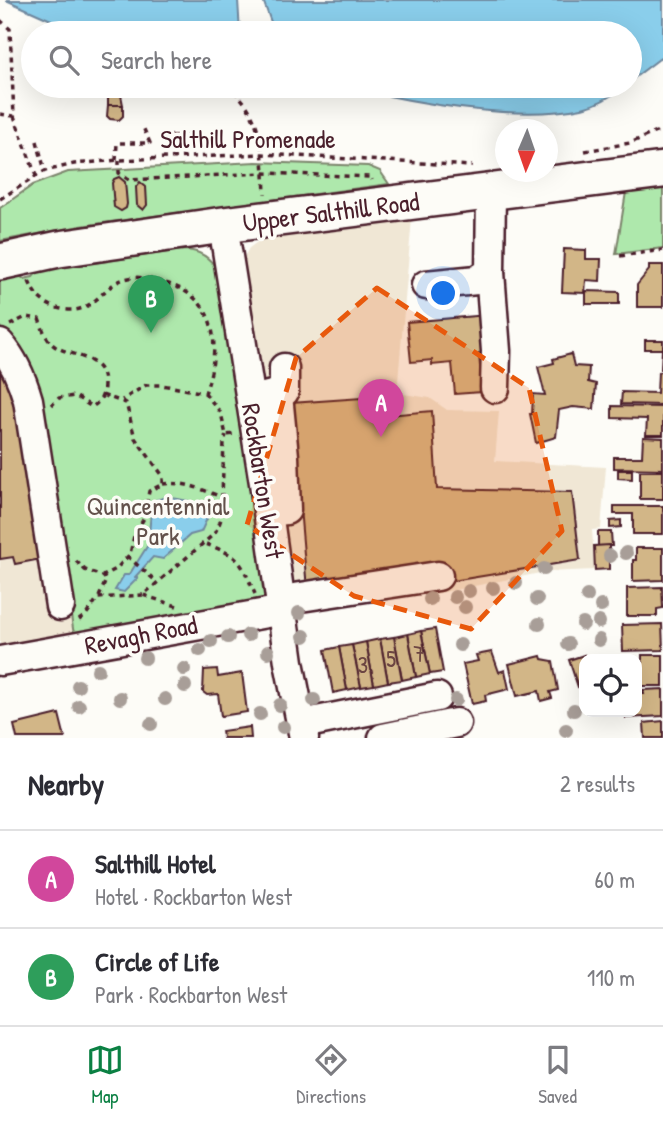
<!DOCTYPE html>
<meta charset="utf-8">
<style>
body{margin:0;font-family:"Patrick Hand",sans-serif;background:#f2f2f3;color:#2b2b33}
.controls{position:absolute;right:21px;bottom:21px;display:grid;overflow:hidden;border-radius:14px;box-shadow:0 7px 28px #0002}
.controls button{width:63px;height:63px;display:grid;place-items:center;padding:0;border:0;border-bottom:2px solid #e1e1e2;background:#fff;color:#2b2b33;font:35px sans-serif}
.compass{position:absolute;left:495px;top:119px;width:63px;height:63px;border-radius:50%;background:#fff;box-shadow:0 7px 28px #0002;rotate:182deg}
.you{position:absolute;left:444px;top:294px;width:24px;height:24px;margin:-18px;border:5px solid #fff;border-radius:50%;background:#1a73e8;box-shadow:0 0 0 10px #1a73e833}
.badge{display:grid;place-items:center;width:46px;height:46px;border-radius:50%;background:#0b8043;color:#fff;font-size:23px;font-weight:700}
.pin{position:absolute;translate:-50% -58px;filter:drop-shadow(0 2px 4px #0008)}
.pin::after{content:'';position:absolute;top:37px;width:24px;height:21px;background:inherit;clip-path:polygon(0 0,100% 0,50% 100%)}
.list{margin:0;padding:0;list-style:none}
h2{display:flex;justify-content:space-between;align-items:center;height:91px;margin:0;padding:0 28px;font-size:30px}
h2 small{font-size:23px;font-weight:400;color:#7c7c81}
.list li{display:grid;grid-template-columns:46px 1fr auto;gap:21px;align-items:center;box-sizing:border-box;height:98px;padding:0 28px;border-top:2px solid #e1e1e2}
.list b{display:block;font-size:26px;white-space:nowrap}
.list p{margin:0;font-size:23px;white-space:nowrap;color:#7c7c81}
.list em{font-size:23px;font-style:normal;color:#7c7c81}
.icon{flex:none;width:38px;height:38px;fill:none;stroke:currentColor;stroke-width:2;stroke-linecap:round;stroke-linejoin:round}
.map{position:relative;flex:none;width:663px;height:738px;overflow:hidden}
.search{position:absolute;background:#fff;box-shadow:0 7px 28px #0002;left:21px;right:21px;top:21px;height:77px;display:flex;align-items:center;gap:18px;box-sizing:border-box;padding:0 24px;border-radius:38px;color:#7c7c81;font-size:26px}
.sheet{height:287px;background:#fff}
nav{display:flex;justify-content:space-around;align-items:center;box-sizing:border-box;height:98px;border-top:2px solid #e1e1e2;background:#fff;font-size:19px;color:#7c7c81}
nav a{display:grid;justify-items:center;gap:4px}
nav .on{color:#0b8043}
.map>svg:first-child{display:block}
.built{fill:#f0e7d5}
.green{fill:#aee8ac;stroke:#7c846c;stroke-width:2}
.water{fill:#8aceeb;stroke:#70889e;stroke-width:2}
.building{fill:#d2b687;stroke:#4a1f2b;stroke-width:2}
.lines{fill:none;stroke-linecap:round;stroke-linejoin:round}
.minor-casing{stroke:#4a1f2b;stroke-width:33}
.major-casing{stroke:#4a1f2b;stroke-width:40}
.path{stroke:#4a1f2b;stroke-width:3.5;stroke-dasharray:5 5;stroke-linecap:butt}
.minor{stroke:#fdfcf7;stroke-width:28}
.major{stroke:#fdfcf7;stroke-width:35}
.tree{fill:#a89e98}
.marked{fill:#e8590c;fill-opacity:0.2;stroke:#e8590c;stroke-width:5;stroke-dasharray:14 9;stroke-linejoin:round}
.labels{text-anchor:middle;stroke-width:7;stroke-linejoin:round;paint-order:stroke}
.number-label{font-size:23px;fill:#6c4542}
.street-label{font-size:26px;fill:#4a1f2b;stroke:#fdfcf7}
.park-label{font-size:26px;fill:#63514b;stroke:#fdfcf7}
</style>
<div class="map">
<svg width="663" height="738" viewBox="0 0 663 738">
<rect width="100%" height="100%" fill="#fdfcf7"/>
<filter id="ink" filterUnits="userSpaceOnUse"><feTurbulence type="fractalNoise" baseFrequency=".0143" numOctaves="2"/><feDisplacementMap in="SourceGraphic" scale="14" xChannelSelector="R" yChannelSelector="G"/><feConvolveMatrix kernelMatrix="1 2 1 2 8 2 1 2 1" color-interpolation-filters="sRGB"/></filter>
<g filter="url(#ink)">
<!-- built -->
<g class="built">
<polygon points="412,218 397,393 430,398 447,410 499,411 495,461 606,467 601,529 592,530 595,570 545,572 434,594 422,586 291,608 242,261 249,248 263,238"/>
<polygon points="18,275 75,641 0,654 0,279"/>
</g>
<!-- green -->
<g class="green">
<polygon points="256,162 368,166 380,171 389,184 81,226 0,241 0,208 33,185 68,172"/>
<polygon points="663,187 663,248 616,254 626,192"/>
<path d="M182,250C198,250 211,257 218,272L275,605L75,641L31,365L23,364L0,336V279L18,275L24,279L33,277L38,271Z"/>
</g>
<!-- water -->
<g class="water">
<polygon points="6,0 238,0 240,33 88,33 60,24"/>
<polygon points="263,0 663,0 663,56 630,81 630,33 275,33"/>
<path d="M343,86H624C612,96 597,105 582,108C526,120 441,107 384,95C371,93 355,91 343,86Z"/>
<polygon points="167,497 188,501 210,512 201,532 190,535 163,559 153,557 135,577 138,578 124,592 115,590 124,575 129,575 148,545 152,501"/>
</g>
<!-- building -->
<g class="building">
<polygon points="112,93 121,95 123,105 108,105 108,98"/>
<polygon points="108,105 123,105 123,116 119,120 110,119 107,116"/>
<polygon points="164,135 207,135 207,150 164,149"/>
<polygon points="119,177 125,182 127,204 126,208 121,211 114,207 112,183 114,179"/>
<polygon points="140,182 146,187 147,205 143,210 137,205 136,187"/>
<polygon points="564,249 586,250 586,259 601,259 600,281 586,280 585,293 562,292"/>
<polygon points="649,265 663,265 663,307 637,307 637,285 649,270"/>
<polygon points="586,291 619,292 619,304 586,304"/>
<polygon points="487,315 491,353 479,354 482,392 455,394 452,363 432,365 432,360 411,362 407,322"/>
<polygon points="645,340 663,340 663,369 661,369 662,349 645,349"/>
<polygon points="571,354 574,366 589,367 588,382 596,384 594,409 573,407 559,410 556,437 536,443 530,414 532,414 533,394 545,395 538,367 554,363 553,359"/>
<polygon points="0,358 8,358 41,559 15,564 13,557 0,559"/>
<polygon points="658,372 663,372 663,405 621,404 622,392 657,393"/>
<polygon points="376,397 377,416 432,411 437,489 572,492 580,560 452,581 450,567 371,576 307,589 291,403"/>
<polygon points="612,406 663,407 663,435 646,435 647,419 612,418"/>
<polygon points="643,437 663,438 663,469 614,468 614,457 642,457"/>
<polygon points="618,470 632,470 632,479 618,478"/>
<rect x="640" y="471" width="23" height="28"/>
<polygon points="614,506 663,506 663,534 633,534 633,514 614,514"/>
<polygon points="621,520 621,527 610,528 610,521"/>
<polygon points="598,532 611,532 612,546 598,546"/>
<polygon points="609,545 609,569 595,570 594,546"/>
<polygon points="636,548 663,548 663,580 633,581 633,560 636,560"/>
<polygon points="662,587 663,608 657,609 657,616 627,616 627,588"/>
<polygon points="662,624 663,650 623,651 622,625"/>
<polygon points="435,629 443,672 430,674 421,631"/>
<polygon points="421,631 430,674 416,677 408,634"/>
<polygon points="408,634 416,677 402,680 394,637"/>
<polygon points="394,637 402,680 388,682 380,639"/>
<polygon points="380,639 388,682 374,685 366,642"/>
<polygon points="366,642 374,685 361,687 352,645"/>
<polygon points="352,645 361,687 347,690 339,647"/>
<polygon points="339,647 347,690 333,693 325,650"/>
<polygon points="492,652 499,672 505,670 509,689 485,695 486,701 472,704 463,664 478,661 476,655"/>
<polygon points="584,655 584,686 578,687 569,660"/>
<polygon points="642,655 663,655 663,686 637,686 637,665 642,665"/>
<polygon points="541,656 542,659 553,661 558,690 550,692 552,698 541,701 539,691 517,696 509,664"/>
<polygon points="217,669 218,677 242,673 247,712 221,716 218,694 207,695 203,692 204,670"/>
<polygon points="663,689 663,716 626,718 626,712 637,712 637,694 644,694 643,690"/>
<polygon points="59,714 65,738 17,738 14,725"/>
<polygon points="663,721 663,738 645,738 644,723"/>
<polygon points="250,727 251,738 223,738 222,731"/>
</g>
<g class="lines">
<!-- minor casing -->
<g class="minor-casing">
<g id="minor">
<polyline points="223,225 264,483 289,662 304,738"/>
<polyline points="490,272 496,351 495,388"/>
<polyline points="426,285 477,280 490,272 491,192"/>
<path d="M0,344C14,360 22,379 28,400L60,606"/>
<polyline points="264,397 284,392 284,368"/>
<polyline points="269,512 286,510 284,456 278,395"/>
<polyline points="281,600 438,576"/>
<polyline points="0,661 283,610"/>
<polyline points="302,724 437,697"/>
<polyline points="383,738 456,723"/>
</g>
</g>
<!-- major casing -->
<g class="major-casing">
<polyline id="major" points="0,262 59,249 223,225 663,170"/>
</g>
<!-- path -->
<g class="path">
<polyline points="0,20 10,29 14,116 36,176"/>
<path d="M234,91C264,119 263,157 265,194"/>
<polyline points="0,114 14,116"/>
<polyline points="37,141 45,171"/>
<polyline points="585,151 630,143 663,129"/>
<polyline points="116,160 117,143 150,143 142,125"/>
<polyline points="119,160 119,173 129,180 264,173 371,177 372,180"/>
<polyline points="0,199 45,171 74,164 119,160 263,154 472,166"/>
<polyline points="620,256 663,250"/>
<path d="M29,281C34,294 41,302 54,307C96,321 99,283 129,278C140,276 151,279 161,282C218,295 222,345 205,393L162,385H146L122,400"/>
<path d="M10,325L26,317L39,319C43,329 46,341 56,347C74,357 104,356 104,384C104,395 101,401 92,407L75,396L59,398L52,405"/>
<polyline points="205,393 221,413 226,435 235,434"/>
<path d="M163,484C186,481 202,490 222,497L224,442L226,435"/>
<path d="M206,544C241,557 240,560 255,594"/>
<polyline points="127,556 157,582"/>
<polyline points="76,561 85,570 103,576 116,569 130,554 134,536 144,518 149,491 163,484 163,476 135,438 126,403 102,395"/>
<polyline points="99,597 106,580 103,576"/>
<path d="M177,606L143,595L214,534C222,521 224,511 222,497"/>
<polyline points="79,620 86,615 98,598 143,595"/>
</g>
<!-- minor -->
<use href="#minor" class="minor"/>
<!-- major -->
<use href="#major" class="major"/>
</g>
<!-- trees -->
<g class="tree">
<circle cx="626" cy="553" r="7"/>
<circle cx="610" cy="556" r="7"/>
<circle cx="544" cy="569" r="7"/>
<circle cx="516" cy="583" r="7"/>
<circle cx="493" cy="588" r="7"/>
<circle cx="469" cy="591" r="7"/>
<circle cx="587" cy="596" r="7"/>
<circle cx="455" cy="597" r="7"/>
<circle cx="430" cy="599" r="7"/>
<circle cx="537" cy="599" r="7"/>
<circle cx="601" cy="606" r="7"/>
<circle cx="465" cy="607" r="7"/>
<circle cx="299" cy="613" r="7"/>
<circle cx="599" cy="622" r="7"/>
<circle cx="539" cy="624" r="7"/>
<circle cx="583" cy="624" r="7"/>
<circle cx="248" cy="635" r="7"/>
<circle cx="304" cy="636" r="7"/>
<circle cx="228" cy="637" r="7"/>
<circle cx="599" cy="640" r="7"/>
<circle cx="211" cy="641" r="7"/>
<circle cx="568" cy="644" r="7"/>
<circle cx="460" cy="645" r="7"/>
<circle cx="200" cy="650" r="7"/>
<circle cx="268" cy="652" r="7"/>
<circle cx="145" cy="658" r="7"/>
<circle cx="184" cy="669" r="7"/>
<circle cx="98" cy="670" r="7"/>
<circle cx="78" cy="686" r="7"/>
<circle cx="185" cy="686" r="7"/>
<circle cx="120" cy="698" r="7"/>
<circle cx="165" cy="699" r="7"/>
<circle cx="314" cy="700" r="7"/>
<circle cx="456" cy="700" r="7"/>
<circle cx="280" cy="705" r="7"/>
<circle cx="79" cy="706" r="7"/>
<circle cx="574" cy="710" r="7"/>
<circle cx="260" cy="714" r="7"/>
<circle cx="151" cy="724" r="7"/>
<circle cx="283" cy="727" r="7"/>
<circle cx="566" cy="730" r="7"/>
</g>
</g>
<!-- marked area -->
<path class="marked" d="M377,288L529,388L562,531L471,629L354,596L247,525L296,358Z"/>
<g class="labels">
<!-- number labels -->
<g class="number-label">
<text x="419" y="662">7</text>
<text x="391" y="667">5</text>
<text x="363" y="673">3</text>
</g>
<!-- street labels -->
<g class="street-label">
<text x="248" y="148">Salthill Promenade</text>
<text transform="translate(331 212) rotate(-7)" y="9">Upper Salthill Road</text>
<text transform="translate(263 481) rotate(81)" y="9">Rockbarton West</text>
<text transform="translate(141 635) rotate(-11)" y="9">Revagh Road</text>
</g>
<!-- park labels -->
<g class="park-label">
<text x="158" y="515">Quincentennial<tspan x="158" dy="30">Park</tspan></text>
</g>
</g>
</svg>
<div class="controls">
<button><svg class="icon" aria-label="locate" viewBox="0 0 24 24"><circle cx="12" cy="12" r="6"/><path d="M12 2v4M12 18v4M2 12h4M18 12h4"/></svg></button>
</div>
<svg class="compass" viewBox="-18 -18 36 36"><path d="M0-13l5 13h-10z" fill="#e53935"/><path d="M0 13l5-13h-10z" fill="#7c7c81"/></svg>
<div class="you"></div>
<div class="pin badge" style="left:381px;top:437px;background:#d1479c">A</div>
<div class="pin badge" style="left:151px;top:333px;background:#2e9e5b">B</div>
<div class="search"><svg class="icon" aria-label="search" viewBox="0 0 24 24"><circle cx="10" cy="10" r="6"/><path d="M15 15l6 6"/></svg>Search here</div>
</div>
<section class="sheet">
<h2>Nearby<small>2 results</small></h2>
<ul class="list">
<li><span class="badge" style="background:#d1479c">A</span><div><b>Salthill Hotel</b><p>Hotel · Rockbarton West</p></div><em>60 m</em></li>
<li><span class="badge" style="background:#2e9e5b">B</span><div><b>Circle of Life</b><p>Park · Rockbarton West</p></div><em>110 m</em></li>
</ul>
</section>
<nav>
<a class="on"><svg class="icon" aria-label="map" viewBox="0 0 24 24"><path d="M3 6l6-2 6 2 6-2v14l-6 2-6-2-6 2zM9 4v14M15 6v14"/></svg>Map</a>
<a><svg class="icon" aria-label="directions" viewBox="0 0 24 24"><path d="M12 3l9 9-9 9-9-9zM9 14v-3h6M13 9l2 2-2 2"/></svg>Directions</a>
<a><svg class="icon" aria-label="saved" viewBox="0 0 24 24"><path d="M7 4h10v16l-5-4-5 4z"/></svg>Saved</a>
</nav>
